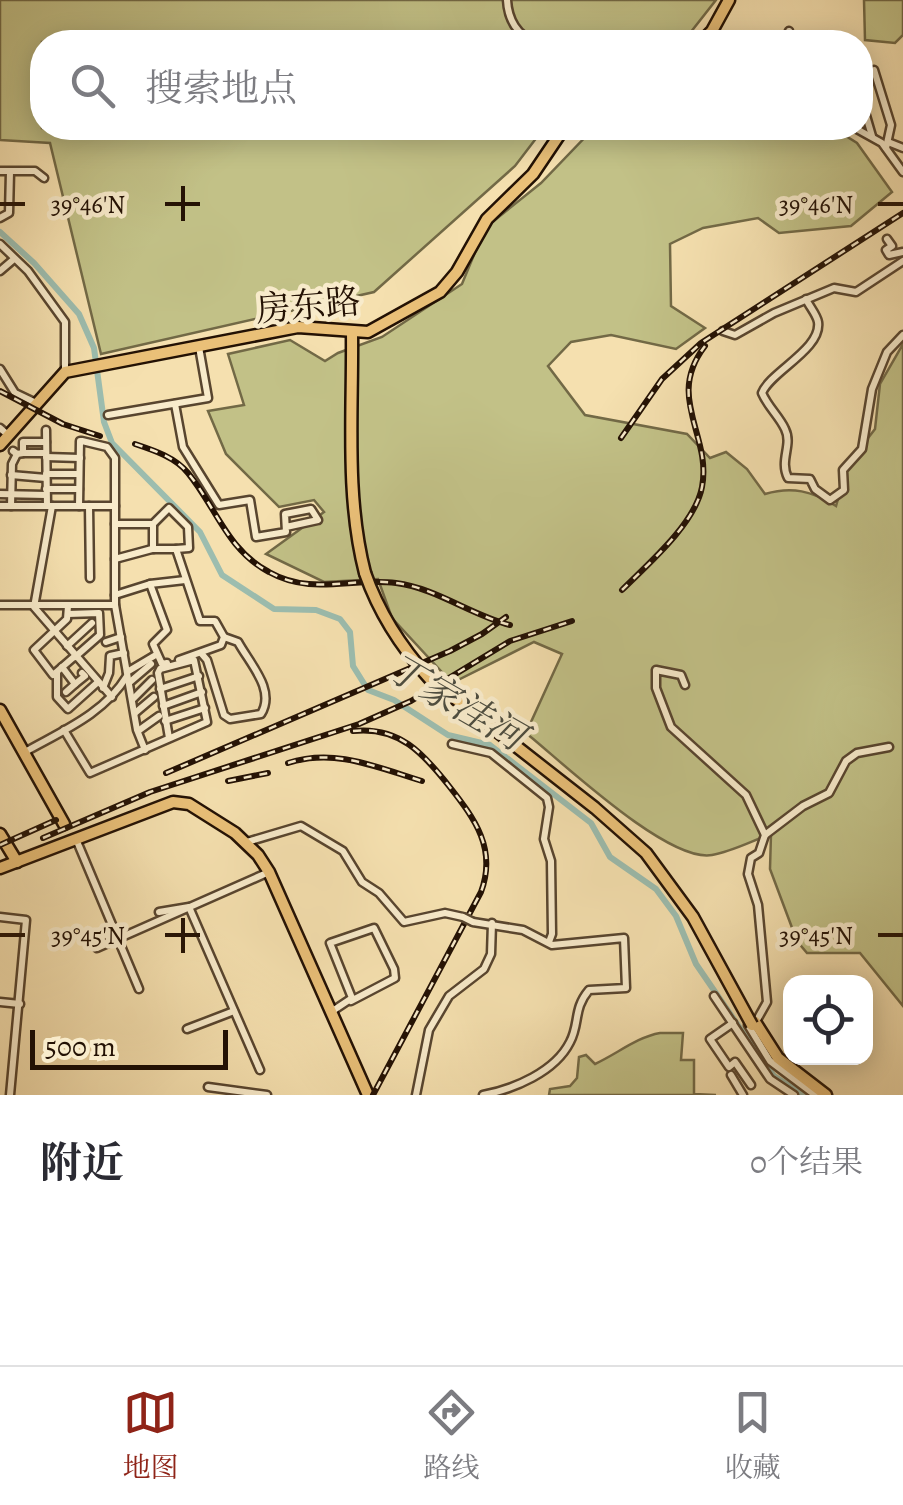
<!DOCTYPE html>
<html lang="zh">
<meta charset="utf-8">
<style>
body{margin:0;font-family:Alegreya,"Noto Serif SC",serif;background:#f2f2f3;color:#2b2b33}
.controls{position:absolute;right:30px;bottom:30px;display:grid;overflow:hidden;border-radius:20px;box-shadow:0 5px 25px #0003}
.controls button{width:90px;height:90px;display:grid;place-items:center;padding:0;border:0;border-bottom:2px solid #e1e1e2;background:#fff;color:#2b2b33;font:50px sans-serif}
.scale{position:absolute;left:30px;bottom:25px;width:198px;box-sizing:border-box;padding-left:10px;border:5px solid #231104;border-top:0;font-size:28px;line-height:35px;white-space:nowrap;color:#231104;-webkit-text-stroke:8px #f8ebcb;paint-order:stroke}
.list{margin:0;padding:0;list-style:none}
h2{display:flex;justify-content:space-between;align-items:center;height:130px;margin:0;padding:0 40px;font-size:42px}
h2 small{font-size:32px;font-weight:400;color:#7c7c81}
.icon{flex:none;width:55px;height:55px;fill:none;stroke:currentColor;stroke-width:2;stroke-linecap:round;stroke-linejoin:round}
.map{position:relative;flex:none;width:903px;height:1095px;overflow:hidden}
.search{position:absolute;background:#fff;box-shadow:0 5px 25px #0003;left:30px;right:30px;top:30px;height:110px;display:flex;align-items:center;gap:25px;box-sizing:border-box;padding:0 35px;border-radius:40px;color:#7c7c81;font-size:38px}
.sheet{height:270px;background:#fff}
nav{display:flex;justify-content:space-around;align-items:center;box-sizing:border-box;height:140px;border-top:2px solid #e1e1e2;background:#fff;font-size:28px;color:#7c7c81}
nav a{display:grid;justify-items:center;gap:5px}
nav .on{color:#8f2418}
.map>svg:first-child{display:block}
.green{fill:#c2c187;stroke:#726946;stroke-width:2.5}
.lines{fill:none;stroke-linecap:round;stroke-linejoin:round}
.river{stroke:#9cbdaf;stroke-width:6}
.minor-casing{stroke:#58452f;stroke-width:11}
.major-casing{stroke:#231104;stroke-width:15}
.minor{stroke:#f8ebcb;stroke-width:6}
.major{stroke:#eac078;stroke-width:10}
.rail-casing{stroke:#231104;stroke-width:6}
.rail{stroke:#f8ebcb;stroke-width:2.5;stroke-dasharray:8;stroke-linecap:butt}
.minor-bridge-casing{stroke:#58452f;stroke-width:11;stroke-linecap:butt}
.major-bridge-casing{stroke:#231104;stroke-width:15;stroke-linecap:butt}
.minor-bridge{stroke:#f8ebcb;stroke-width:6}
.major-bridge{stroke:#eac078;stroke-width:10}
.ticks{fill:none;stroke:#231104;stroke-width:4}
.labels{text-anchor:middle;stroke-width:9;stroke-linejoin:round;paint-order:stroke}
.street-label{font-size:35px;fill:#231104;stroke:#f8ebcb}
.water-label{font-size:38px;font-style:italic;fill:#4d4d40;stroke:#f8ebcb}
.ticks-label{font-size:25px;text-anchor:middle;fill:#231104;stroke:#f8ebcb;stroke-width:9;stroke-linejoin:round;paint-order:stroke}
</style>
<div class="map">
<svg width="903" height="1095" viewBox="0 0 903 1095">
<rect width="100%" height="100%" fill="#f5e0af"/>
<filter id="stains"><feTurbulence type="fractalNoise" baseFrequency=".002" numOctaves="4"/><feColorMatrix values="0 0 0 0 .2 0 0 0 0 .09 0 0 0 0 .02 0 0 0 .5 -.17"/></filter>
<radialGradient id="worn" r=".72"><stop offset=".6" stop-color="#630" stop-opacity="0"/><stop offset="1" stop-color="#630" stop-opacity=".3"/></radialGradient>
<!-- green -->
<g class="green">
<polygon points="0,0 716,0 683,42 42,42 42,128 544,128 515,166 374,292 101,354 50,143 0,140"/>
<polygon points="864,0 903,0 903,35 895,43 865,40"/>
<path d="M594,128H833L857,143L892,192L851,226L779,233L758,218L703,228L670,244L671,306L705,328L676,349L611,335L571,342L548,366L585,415L687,434L710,458L726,452L747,469L765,494C792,486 812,491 836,506L848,464L875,429L880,384L903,344V1006L860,953H807L797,941L770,869L771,834C752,841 731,852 712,855C668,863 562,762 526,733L562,654L534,642L452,683L392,618L378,579L324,582L266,554L324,512L314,500L279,507L226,454L208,411L244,405L228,354L290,340L325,361L338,353L382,337L462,284L485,228L541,183Z"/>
<path d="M660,1033H683L681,1060H694V1094L716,1095H549L550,1089L570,1086L577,1078L579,1057L586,1055L595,1064C617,1054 637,1037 660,1033Z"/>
</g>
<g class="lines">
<!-- river -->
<polyline class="river" points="0,232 34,263 79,314 94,348 104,422 112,443 200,532 222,575 274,609 316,610 340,619 350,632 353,666 368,690 394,700 448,735 490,745 591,823 610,857 656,889 676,916 696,964 761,1059 774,1076 804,1095"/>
<!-- minor casing -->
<g class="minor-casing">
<g id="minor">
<path d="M507,0C508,19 517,36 536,42"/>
<polyline points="786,42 789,31"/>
<polyline points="874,70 891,125 886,148"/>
<polyline points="860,95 872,136"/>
<polyline points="855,128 882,143 903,172"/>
<polyline points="888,142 903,148"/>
<polyline points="0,171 35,171 44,178"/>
<polyline points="0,218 9,213 10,172"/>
<polyline points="887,239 892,246 886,250 889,255 903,252"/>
<polyline points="0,244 28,271 65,322 65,372"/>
<polyline points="0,271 14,259"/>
<path d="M806,299C809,306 817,315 818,322C822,349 770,372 762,393C768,407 779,416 785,429C793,445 779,460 788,478L810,479L815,489L830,500L844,490L843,470L862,449L872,389L887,352L903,335"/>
<polyline points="723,331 735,335 774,313 834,288 856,292 903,261"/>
<polyline points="0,369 15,393 36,403"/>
<polyline points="175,404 183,447 219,505 250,500 256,537 286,532 285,514 311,509 318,520 286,527"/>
<polyline points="108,415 208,398 199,347"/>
<polyline points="0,428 8,435"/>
<polyline points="46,430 47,506"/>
<polyline points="23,453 46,453"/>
<polyline points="17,454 23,453 23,442 46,442"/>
<polyline points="46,457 80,458"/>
<polyline points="46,474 79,474"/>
<polyline points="11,475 46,478"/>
<polyline points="46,489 79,489"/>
<polyline points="0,494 46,495"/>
<polyline points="0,506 115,506"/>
<polyline points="11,506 12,464 17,454 13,451"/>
<polyline points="52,506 34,607 112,697"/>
<polyline points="79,506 80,441 82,441 107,447 115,458 115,605 137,730 145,750"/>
<polyline points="89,506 90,578"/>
<polyline points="115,524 153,524 169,508 188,527 189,548 176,549"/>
<polyline points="153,524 153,549"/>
<polyline points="115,559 152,549 176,549 200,621 215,621 224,637 221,645 179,660"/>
<polyline points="150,584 167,630 153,644 162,664 167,663"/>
<polyline points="115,595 150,584 185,580"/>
<polyline points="0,605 115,605"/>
<polyline points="68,606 67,619 34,650 53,675 75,656"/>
<polyline points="68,614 99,613 100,635 75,657"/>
<polyline points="106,642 121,637"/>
<polyline points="67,646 92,623"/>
<path d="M201,653L207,660L224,715L230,719L261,714C276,690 250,664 238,642L224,637"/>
<polyline points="62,667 75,684 66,692"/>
<polyline points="127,672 154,656"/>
<polyline points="57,673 57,697 68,709 98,682"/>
<polyline points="130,682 151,664"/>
<polyline points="75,684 85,676 82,673"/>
<polyline points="685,685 681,675 656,670 656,688 671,727 746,795 765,835 759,853 751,858 748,874 758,905 767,1002 758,1018 748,1025 770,1061 815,1095"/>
<polyline points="103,688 109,673 110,656 124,653"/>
<polyline points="160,689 199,676"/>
<polyline points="133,699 152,680"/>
<polyline points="163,706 202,692"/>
<polyline points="135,713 154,697"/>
<polyline points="165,721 205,708"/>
<polyline points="64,730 90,773 207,722 194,660 160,669 158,673 169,738"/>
<polyline points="138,731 159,716"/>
<polyline points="452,744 491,753 547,798 549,807 544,839 551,861 552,934 549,942"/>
<path d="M25,752C62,731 104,714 127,676"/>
<polyline points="765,835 803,806 829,793 846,761 857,753 889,747"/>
<polyline points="76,839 139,989"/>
<polyline points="247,842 301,826 343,851 362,882 379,893 404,922 445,913 463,917"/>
<polyline points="159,912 189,907 260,1070"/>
<polyline points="0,917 26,920 10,1095"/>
<path d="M473,922L523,930L552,945L624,938L626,988L589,990C573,1009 580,1023 570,1042C555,1072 514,1089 483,1095"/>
<polyline points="97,948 269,872"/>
<polyline points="714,996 770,1079 794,1095"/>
<polyline points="0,1002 20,1004"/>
<polyline points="331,1012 352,998 330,943 374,928 394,969 395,978 351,1001"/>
<polyline points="733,1023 710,1039 729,1067 735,1062 751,1085"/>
<polyline points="187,1029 234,1011"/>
<polyline points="731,1075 743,1095"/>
<polyline points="208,1087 267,1095"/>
<polyline points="416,1095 429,1030 449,996 484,969 491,954 492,923"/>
</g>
</g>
<!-- major casing -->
<g class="major-casing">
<g id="major">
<polyline points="701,42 712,31 729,0"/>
<path d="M352,332C353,411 345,496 365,573"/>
<polyline points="0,445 65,372 298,327 368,332 440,292 457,272 487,219 533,174 564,128"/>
<polyline points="0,710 64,824"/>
<polyline points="0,834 17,862"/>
<polyline points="0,868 173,802 189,804 235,833 258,855 269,872 368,1095"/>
<polyline points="755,1022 778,1058 826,1095"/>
</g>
</g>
<!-- minor -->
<use href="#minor" class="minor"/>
<!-- major -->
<use href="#major" class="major"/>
<!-- rail casing -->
<g class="rail-casing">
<g id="rail">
<polyline points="0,391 63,424 100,436"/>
<polyline points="621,438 662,379 701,343 903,213"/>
<path d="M135,444C153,450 175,457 188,473C216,507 227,550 269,572C312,596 351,577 396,583C436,588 471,615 510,625"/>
<path d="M622,590C648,564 695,524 702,487C712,435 665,398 705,346"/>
<path d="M353,731C399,726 423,753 449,786C475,819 497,849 481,892L373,1095"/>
<path d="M288,763C335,748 376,767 422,781"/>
<polyline points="166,773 450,651 482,634 506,617"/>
<polyline points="228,781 268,773"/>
<polyline points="43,838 150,792 359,724 411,701 510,641 572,621"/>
<polyline points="0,845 56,820"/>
</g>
</g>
<!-- rail -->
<use href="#rail" class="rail"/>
<!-- minor-bridge casing -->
<g class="minor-bridge-casing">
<polyline id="minor-bridge" points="463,917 473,922"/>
</g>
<!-- major-bridge casing -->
<g class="major-bridge-casing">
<path id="major-bridge" d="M365,573C379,613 400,646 429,678L595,808L646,853L693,917L752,1025"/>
</g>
<!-- minor-bridge -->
<use href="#minor-bridge" class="minor-bridge"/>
<!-- major-bridge -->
<use href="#major-bridge" class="major-bridge"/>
</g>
<!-- ticks -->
<path class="ticks" d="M183,186V221M0,204H25M165,204H200M878,204H903M183,918V953M0,935H25M165,935H200M878,935H903"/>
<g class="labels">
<!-- street labels -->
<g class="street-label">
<text transform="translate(308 305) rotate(-5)" y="12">房东路</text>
</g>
<!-- water labels -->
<g class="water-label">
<text transform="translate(456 702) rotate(30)" y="13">丁家洼河</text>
</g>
</g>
<g class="ticks-label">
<text x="88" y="213">39°46'N</text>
<text x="816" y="213">39°46'N</text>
<text x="88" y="944">39°45'N</text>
<text x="816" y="944">39°45'N</text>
</g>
<rect width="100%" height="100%" filter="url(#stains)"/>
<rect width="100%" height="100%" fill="url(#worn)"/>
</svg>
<div class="controls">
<button><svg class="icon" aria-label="locate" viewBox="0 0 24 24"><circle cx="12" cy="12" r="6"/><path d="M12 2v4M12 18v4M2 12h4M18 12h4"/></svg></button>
</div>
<div class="scale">500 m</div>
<div class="search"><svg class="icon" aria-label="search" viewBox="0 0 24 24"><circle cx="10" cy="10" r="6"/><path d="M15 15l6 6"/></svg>搜索地点</div>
</div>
<section class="sheet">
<h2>附近<small>0个结果</small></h2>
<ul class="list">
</ul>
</section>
<nav>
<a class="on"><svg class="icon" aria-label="map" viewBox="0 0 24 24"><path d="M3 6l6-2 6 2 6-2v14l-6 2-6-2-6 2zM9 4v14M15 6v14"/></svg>地图</a>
<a><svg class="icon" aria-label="directions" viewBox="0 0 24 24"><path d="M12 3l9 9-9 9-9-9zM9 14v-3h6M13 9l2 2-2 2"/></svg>路线</a>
<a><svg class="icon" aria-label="saved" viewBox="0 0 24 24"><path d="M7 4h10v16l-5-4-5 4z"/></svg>收藏</a>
</nav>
